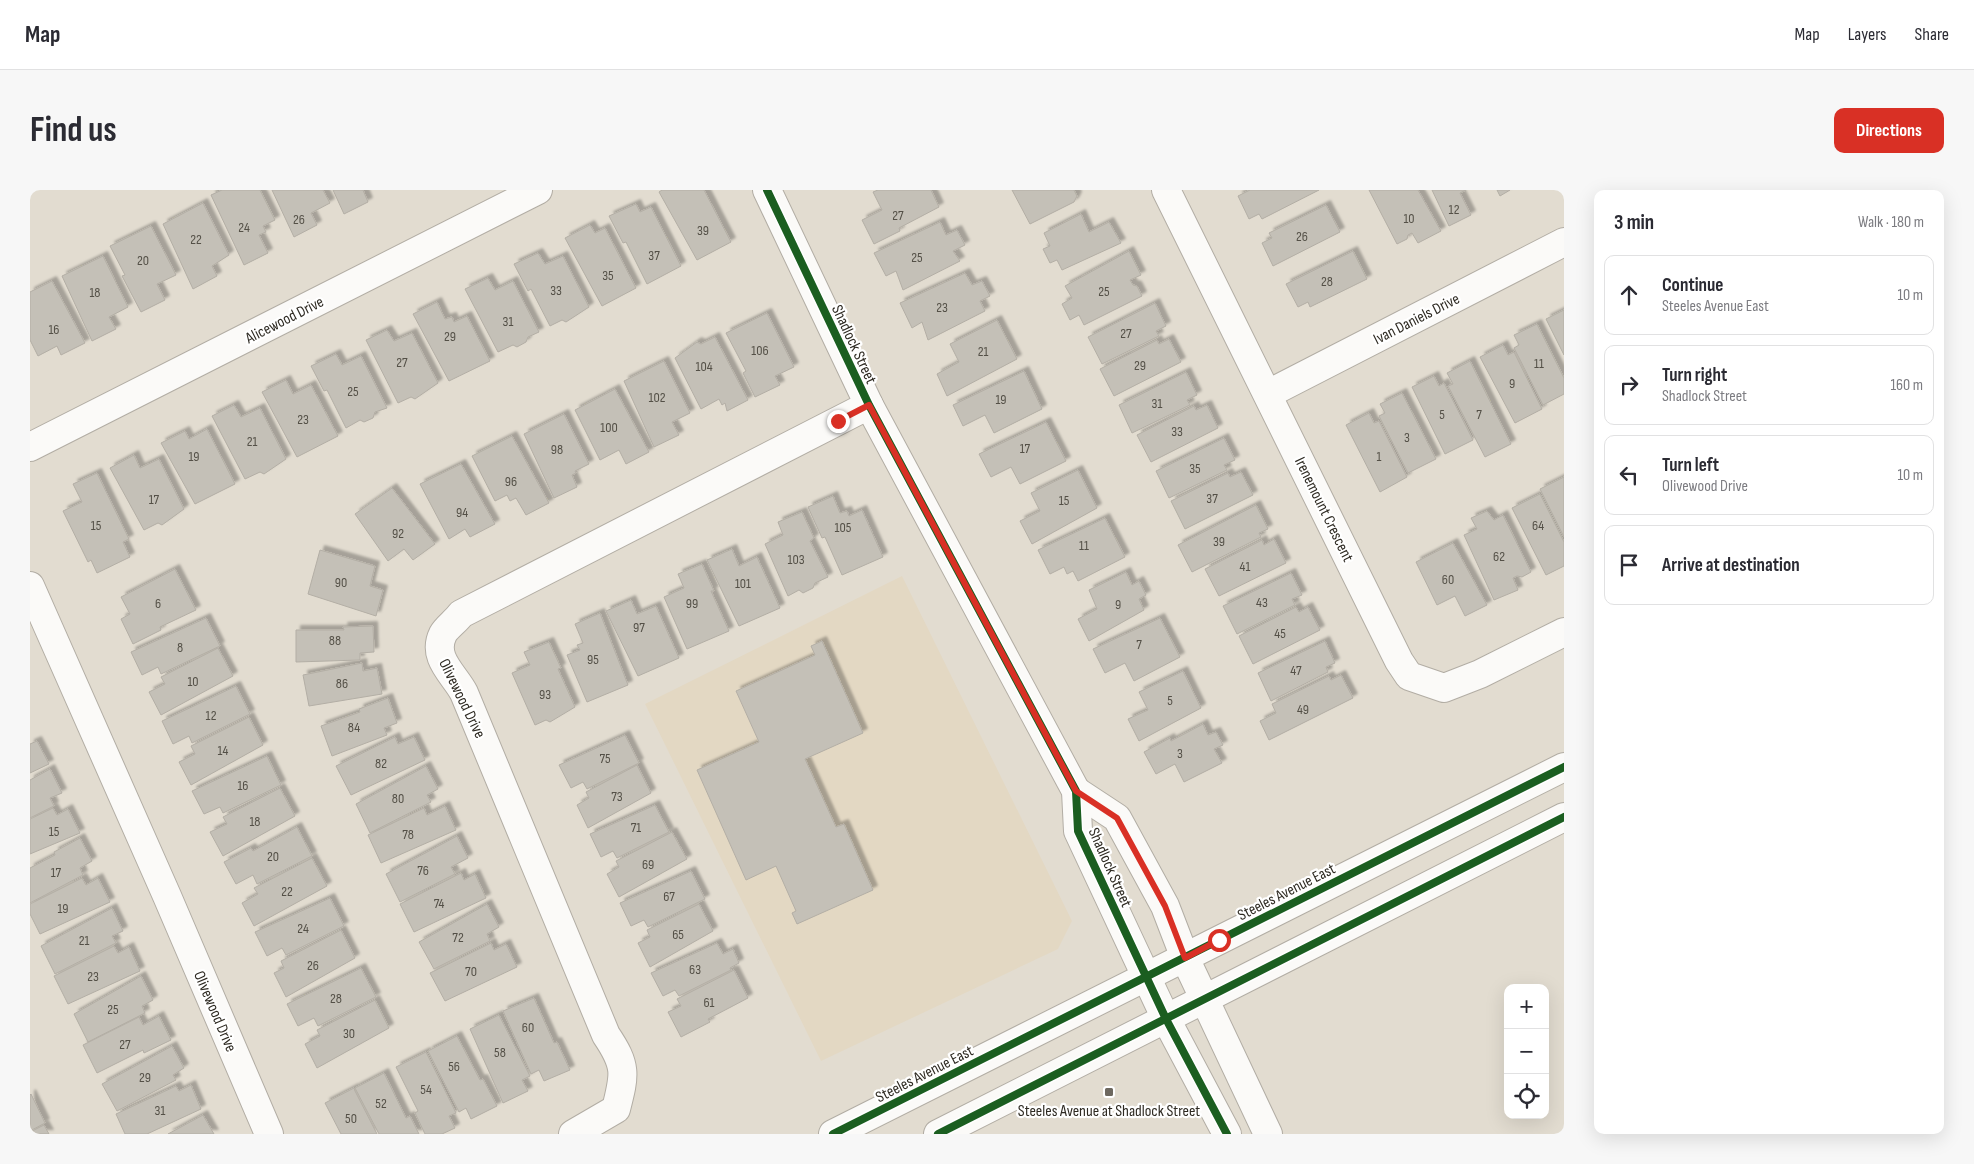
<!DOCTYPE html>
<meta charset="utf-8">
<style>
body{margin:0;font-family:"Sofia Sans Condensed",sans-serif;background:#f7f7f7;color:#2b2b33}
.controls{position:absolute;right:15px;bottom:15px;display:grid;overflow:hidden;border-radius:10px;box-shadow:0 5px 20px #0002}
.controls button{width:45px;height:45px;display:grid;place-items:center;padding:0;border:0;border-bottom:1px solid #e1e1e2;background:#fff;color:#2b2b33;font:25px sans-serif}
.stop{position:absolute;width:15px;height:15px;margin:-11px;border:4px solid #d93025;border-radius:50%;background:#fff}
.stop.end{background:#d93025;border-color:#fff;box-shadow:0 1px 5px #0008}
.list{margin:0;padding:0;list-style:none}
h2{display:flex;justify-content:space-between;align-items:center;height:65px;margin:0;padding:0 20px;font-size:21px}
h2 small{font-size:16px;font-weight:400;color:#7c7c81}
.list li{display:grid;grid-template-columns:32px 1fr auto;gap:15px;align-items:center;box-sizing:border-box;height:80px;margin:0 10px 10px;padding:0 10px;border:1px solid #e1e1e2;border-radius:10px}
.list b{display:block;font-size:19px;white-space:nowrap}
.list p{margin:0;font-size:16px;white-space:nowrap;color:#7c7c81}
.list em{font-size:16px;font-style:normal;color:#7c7c81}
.icon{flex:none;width:28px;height:28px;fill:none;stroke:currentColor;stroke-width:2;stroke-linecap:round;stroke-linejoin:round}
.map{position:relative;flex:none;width:1534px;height:944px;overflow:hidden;border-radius:10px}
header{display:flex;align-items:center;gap:30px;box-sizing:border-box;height:70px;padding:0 25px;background:#fff;border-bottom:1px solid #e1e1e2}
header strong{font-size:24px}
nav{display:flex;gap:28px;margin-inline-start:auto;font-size:18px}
.intro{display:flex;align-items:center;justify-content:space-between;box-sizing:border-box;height:120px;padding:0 30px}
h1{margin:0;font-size:35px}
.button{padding:12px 22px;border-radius:10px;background:#d93025;color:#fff;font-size:18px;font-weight:700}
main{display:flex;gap:30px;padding:0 30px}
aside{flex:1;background:#fff;border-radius:10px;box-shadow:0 5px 20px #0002}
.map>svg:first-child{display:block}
.built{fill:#e3d8c3}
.building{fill:#c4c0b7;stroke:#b3aea5;filter:url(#shadow)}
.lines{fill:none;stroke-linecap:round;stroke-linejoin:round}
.minor-casing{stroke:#b2ada4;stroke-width:30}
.major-casing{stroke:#b2ada4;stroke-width:30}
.minor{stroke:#fbfaf8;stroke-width:28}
.major{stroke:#fbfaf8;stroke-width:28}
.cycleway-casing{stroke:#fff;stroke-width:11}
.cycleway{stroke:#1b5e20;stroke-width:8}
.route{stroke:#d93025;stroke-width:6}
.poi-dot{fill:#6d685f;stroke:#fff;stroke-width:2}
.labels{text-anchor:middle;stroke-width:4.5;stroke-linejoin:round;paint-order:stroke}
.number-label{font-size:14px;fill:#545047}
.street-label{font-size:16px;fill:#2e2a22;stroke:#fff}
.poi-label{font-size:16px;fill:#2e2a22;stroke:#fff}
</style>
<header>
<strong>Map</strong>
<nav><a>Map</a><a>Layers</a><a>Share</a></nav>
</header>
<div class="intro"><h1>Find us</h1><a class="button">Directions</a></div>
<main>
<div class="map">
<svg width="1534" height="944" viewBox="0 0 1534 944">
<defs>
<filter id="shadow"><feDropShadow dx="4.5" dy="-4.5" stdDeviation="1" flood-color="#0004"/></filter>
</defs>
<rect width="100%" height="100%" fill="#e2dcd0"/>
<!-- built -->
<polygon class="built" points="872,386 1042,731 1028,759 791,871 615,514"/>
<!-- building -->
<g class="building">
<polygon points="192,0 230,0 245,30 233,36 236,42 229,45 238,63 214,75 181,5"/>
<polygon points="242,0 293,0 300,13 281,23 287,35 264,47"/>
<polygon points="303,0 333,0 338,12 314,24"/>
<polygon points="632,0 674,0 701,52 667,70 629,2"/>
<polygon points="848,0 901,0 909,17 869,38 870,41 844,54 832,30 852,20 843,2"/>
<polygon points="982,0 1044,0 1047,6 1044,12 1000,34"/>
<polygon points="1220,0 1289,0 1232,29 1229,24 1219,29 1208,6"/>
<polygon points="1339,0 1388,0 1411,41 1388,53 1382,43 1378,45 1377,49 1367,54"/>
<polygon points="1402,0 1436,0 1430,3 1441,25 1419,36"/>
<polygon points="1467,0 1480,0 1470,6"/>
<polygon points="173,13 199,65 182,76 187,86 163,99 133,34"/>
<polygon points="606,14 610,22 621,17 651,76 617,94 596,52 593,53 579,26"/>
<polygon points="1296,15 1310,42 1243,76 1232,53 1242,48 1239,43"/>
<polygon points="1051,24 1059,42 1079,32 1091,53 1032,80 1027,70 1020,73 1013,59 1020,56 1014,43"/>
<polygon points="910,32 916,45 927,40 935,55 923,61 930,71 873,100 866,81 856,86 844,63"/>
<polygon points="560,35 565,43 575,38 606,98 572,116 535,48"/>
<polygon points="121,36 146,85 127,94 135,110 111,122 92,86 95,85 80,56"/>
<polygon points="1099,61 1111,85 1100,90 1103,95 1107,96 1112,106 1054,135 1049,125 1040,130 1032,114 1042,108 1035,96"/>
<polygon points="1323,61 1337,89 1280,117 1278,112 1268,117 1256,94"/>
<polygon points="508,63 515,74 533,66 559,117 536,132 532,130 520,136 501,99 498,101 484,74"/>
<polygon points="73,66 98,117 79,127 86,139 62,151 32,86"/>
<polygon points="935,83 942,95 952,91 960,106 950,111 955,121 898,150 892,132 882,138 870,113"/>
<polygon points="458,88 465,100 483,91 509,142 498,147 496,152 487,157 483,155 468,162 435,99"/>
<polygon points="22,91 55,153 31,165 27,156 8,166 0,150 0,102"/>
<polygon points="407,112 415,129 422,127 424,132 437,126 460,171 419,191 383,124"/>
<polygon points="1125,113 1136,136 1126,141 1129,146 1072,174 1058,147"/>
<polygon points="1534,120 1534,165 1516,129"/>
<polygon points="737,123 764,177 745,186 750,195 725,207 713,183 716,181 696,143"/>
<polygon points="967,130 987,169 917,206 907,184 929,172 920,154"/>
<polygon points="1507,134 1534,188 1534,204 1513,215 1484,158 1489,155 1484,145"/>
<polygon points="357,140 364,151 382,143 408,193 385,209 381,207 368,213 336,150"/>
<polygon points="685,147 718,210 697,221 695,213 692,215 689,209 671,219 645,168 667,152 671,154"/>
<polygon points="1139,149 1151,172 1084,206 1070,179 1127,150 1129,154"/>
<polygon points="1473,155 1478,165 1484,162 1512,219 1485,233 1450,167"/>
<polygon points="306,164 312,175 331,166 357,218 345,222 343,228 334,232 330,230 316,238 297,200 294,201 281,176"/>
<polygon points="634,171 660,223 642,232 649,245 624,257 594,191"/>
<polygon points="1440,171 1481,254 1455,267 1418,196 1423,194 1417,183"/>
<polygon points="994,181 1012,219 964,243 955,225 933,236 923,215"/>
<polygon points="1156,182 1167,205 1157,210 1160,215 1102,243 1089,215"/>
<polygon points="1404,186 1409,196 1414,193 1443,250 1415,264 1382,197"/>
<polygon points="256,190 263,204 281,195 308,246 267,267 232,202"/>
<polygon points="585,199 619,262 596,274 589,260 570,270 545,220"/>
<polygon points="1372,203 1406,269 1378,283 1349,226 1355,223 1350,214"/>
<polygon points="204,215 211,227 230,218 256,269 234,284 230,282 215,289 182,226"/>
<polygon points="1177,215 1188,238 1121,272 1107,245 1164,216 1166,220"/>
<polygon points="1339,223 1344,233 1349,231 1377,287 1350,302 1316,235"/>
<polygon points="534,224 559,274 545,281 546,283 542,285 547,297 524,308 494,244"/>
<polygon points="1016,232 1036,271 990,294 981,277 961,287 949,264"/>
<polygon points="177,239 205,294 165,314 131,253 155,241 159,249"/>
<polygon points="482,246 519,313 496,325 486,308 480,311 477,305 465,311 442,266"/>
<polygon points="1194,248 1205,270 1194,275 1197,280 1139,308 1126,281"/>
<polygon points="104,265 110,278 129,269 154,319 132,335 128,333 114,340 80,278"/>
<polygon points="431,274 465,334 440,347 435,339 419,349 390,294"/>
<polygon points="1048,280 1067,318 1002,354 990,331 1010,321 1001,303"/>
<polygon points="1211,282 1223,305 1155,339 1141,311 1198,283 1200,287"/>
<polygon points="67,283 99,349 93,352 100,367 67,383 61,370 58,372 33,321 52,312 43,294"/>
<polygon points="1534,287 1534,347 1510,299"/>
<polygon points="362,298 405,354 383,370 374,359 358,371 325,324"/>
<polygon points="1510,304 1534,352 1534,376 1516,385 1482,318"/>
<polygon points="803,306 810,323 817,321 819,326 832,320 853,367 812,385 795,347 792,348 778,317"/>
<polygon points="1226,315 1238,339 1229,343 1231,347 1162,382 1148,355"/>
<polygon points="1457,321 1464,330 1473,325 1501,382 1492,387 1487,386 1483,388 1488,400 1464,410 1434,345 1447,339 1441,328"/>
<polygon points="772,322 784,348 780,351 798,387 785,393 783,398 773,403 769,400 758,406 735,354 753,345 748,332"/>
<polygon points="1075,328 1095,367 1048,391 1043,381 1037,384 1034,377 1020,384 1008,360"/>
<polygon points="1244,349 1256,373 1189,406 1175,379 1232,350 1234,355"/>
<polygon points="1423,353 1457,415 1435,426 1425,406 1407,415 1386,372"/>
<polygon points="702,359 709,376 727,367 750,418 709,436 677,370"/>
<polygon points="290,360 345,376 340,396 353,400 346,426 278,404"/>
<polygon points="672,374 684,401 681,401 699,441 657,459 634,407 654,398 648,384"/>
<polygon points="145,379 166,420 130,437 131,440 103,454 91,429 100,424 91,407"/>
<polygon points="1096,382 1102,395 1109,391 1116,405 1109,409 1114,420 1059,451 1048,429 1067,419 1059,400"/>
<polygon points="1261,383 1272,405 1262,409 1265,415 1207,444 1193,416"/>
<polygon points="601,410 607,424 626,416 649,468 608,486 576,421"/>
<polygon points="1266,417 1269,422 1278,417 1290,440 1223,474 1209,446"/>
<polygon points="570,423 598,495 557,512 537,465 550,460 547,455 553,453 545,434"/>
<polygon points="176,428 190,456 131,484 128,477 112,485 101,462"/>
<polygon points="1130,428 1150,467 1104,491 1095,473 1075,483 1063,459"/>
<polygon points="343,436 344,462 330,463 330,470 266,472 266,440 314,440 313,437"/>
<polygon points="792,451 833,543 775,569 806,637 814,634 843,700 767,734 762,723 766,721 746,676 716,690 667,580 729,552 706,501 785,465 781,456"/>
<polygon points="1295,451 1305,473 1296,477 1298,482 1241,511 1228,483"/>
<polygon points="519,452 531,478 528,479 545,517 520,532 516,530 505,535 482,483 500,475 494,462"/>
<polygon points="188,458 203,486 131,525 119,502 135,494 131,487"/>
<polygon points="332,473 333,481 347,478 352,504 279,516 273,485"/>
<polygon points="1153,481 1171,518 1109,551 1098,529 1118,520 1109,502"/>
<polygon points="1311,485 1323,508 1239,550 1230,531 1246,523 1242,514 1299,486 1301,490"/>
<polygon points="206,496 220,524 162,553 159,546 143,554 132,531"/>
<polygon points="358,508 367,533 354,538 357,545 302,566 291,536 330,522 329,519"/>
<polygon points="219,527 233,555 161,595 149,572 165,564 161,556"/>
<polygon points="1173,534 1178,545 1186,542 1193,555 1184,559 1192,573 1154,592 1145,574 1126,584 1114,562 1140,548 1141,551"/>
<polygon points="595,545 609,573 557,599 553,592 541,598 529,575"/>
<polygon points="365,547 368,554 384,547 395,570 321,605 306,576"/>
<polygon points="7,551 19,574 0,583 0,554"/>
<polygon points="237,566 251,595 193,623 190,617 174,624 162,601"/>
<polygon points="607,575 621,603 558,638 547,615 559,608 556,602"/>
<polygon points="396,576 408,599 397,605 401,612 340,643 326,614"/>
<polygon points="20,579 32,603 20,608 24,616 0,628 0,590"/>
<polygon points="250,598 265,626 193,666 180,642 197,634 193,627"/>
<polygon points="625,615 639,642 587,668 583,661 571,667 560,644"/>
<polygon points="415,616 426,640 351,673 338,645 394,618 397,625"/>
<polygon points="23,618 27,625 38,619 50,643 0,664 0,629"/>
<polygon points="267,637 282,666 227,694 223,685 206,694 194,672 221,658 223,661"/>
<polygon points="642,642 657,669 589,707 577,684 589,677 586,671"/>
<polygon points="427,646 438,668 421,677 425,684 370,712 356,684"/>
<polygon points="50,648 62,671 50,678 53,685 0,713 0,678 25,665 24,662"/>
<polygon points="282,668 297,696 224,736 212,713 228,704 224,698"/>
<polygon points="661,681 675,709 618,737 614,730 601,736 590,713"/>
<polygon points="431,683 434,690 445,684 456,708 384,742 370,714"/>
<polygon points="52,688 56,695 68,688 80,712 10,744 0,724 0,714"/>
<polygon points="300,708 314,736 256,765 252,758 237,766 225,742"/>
<polygon points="457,714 469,737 457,744 460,751 404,779 389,752"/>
<polygon points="669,714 683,741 620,777 608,753 620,747 617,740"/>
<polygon points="82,718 93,741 82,746 86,753 25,784 11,756"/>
<polygon points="311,740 325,768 256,807 244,783 254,778 251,771"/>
<polygon points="461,753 464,760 476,754 487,777 415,811 400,783"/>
<polygon points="687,753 693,764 703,759 709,773 700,778 701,780 649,806 645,800 633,806 621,783"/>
<polygon points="84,756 88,763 99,757 110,781 38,814 24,786"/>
<polygon points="331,778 346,807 288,836 284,828 268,836 257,814"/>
<polygon points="704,780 718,808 678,829 680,832 651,847 638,822 651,816 647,809"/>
<polygon points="111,786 123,810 112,816 115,823 58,852 44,824"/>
<polygon points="504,808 524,853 527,852 540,880 514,891 509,880 501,884 473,821"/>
<polygon points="345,810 359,838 287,878 275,854 290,846 287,840"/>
<polygon points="469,825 500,886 492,890 498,901 473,913 440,839"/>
<polygon points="129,826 141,850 114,863 113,860 67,883 53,855 109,827 113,835"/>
<polygon points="427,846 450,890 453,889 467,916 441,929 436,918 429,922 398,861"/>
<polygon points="142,856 154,878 143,885 146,890 87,921 72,894"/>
<polygon points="396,862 426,923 419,926 425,938 412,944 395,944 385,923 388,921 366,877"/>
<polygon points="354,883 376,928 380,926 389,944 349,944 325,898"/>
<polygon points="161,895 171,919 117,944 95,944 86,924 146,896 149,901"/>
<polygon points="324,898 325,901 347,944 311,944 295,913"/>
<polygon points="1,904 15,933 0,941 0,905"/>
<polygon points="173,925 184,944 138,944"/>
<polygon points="14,935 19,944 0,944 0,942"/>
</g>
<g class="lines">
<!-- minor casing -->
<g class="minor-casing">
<g id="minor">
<polyline points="737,0 839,215 1046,601 1048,641 1136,829 1197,944"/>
<polyline points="1136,0 1369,471 1379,486 1414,498 1450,484 1534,442"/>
<polyline points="1238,204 1534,52"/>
<polyline points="0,257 508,0"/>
<polyline points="0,396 137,706 239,944"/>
<polyline points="1046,601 1087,628 1135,716 1155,768 1238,944"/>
<path d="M543,944L586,919C595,884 597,876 576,845L434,503C425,485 401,468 413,444C416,438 426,431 431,424L839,215"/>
</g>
</g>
<!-- major casing -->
<g class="major-casing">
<g id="major">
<polyline points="803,944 1534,577"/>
<polyline points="908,944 1534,627"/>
</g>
</g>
<!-- minor -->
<use href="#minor" class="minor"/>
<!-- major -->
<use href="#major" class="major"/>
<!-- cycleway casing -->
<g class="cycleway-casing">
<g id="cycleway">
<polyline points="737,0 839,215 1046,601 1048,641 1136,829 1197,944"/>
<polyline points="803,944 1534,577"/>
<polyline points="908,944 1534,627"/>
</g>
</g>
<!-- cycleway -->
<use href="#cycleway" class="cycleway"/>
</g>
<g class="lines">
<!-- route -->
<polyline class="route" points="808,231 839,215 1046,601 1087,628 1135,716 1155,768 1189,750"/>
</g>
<!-- markers -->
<rect class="poi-dot" x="1074" y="897" width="10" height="10" rx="2.5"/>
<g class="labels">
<!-- number labels -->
<g class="number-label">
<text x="1424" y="24">12</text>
<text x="868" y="30">27</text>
<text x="1379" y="33">10</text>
<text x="269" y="34">26</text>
<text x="214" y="42">24</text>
<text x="673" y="45">39</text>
<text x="1272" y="51">26</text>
<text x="166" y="54">22</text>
<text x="624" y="70">37</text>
<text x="887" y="72">25</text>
<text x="113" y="75">20</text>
<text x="578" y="90">35</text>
<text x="1297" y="96">28</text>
<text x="526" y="105">33</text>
<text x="1074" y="106">25</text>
<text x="65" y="107">18</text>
<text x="912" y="122">23</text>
<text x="478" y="136">31</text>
<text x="24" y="144">16</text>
<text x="1096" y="148">27</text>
<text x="420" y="151">29</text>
<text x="730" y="165">106</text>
<text x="953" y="166">21</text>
<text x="372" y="177">27</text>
<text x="1509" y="178">11</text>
<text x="1110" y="180">29</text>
<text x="674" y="181">104</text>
<text x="1482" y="198">9</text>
<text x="323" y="206">25</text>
<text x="627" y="212">102</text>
<text x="971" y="214">19</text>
<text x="1127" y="218">31</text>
<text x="1412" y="229">5</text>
<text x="1449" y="229">7</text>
<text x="273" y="234">23</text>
<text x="579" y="242">100</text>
<text x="1147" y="246">33</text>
<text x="1377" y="252">3</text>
<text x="222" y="256">21</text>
<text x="995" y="263">17</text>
<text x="527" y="264">98</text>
<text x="164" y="271">19</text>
<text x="1349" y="271">1</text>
<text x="1165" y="283">35</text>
<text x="481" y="296">96</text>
<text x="1182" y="313">37</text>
<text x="124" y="314">17</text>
<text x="1034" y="315">15</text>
<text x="432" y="327">94</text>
<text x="66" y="340">15</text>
<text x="1508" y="340">64</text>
<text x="813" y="342">105</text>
<text x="368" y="348">92</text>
<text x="1189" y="356">39</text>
<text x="1054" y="360">11</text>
<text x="1469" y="371">62</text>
<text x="766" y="374">103</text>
<text x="1215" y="381">41</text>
<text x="1418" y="394">60</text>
<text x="311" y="397">90</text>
<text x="713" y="398">101</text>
<text x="1232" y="417">43</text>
<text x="128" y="418">6</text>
<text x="662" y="418">99</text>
<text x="1088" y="419">9</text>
<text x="609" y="442">97</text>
<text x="1250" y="448">45</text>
<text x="305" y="455">88</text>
<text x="1109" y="459">7</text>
<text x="150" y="462">8</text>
<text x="563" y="474">95</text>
<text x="1266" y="485">47</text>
<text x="163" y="496">10</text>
<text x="312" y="498">86</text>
<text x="515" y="509">93</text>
<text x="1140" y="515">5</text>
<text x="1273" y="524">49</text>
<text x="181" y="530">12</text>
<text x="324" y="542">84</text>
<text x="193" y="565">14</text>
<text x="1150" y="568">3</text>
<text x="575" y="573">75</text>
<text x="351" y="578">82</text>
<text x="213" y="600">16</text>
<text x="587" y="611">73</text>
<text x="368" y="613">80</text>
<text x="225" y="636">18</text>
<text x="606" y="642">71</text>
<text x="24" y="646">15</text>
<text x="378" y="649">78</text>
<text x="243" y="671">20</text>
<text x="618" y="679">69</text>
<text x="393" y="685">76</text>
<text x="26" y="687">17</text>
<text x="257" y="706">22</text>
<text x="639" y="711">67</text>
<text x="409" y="718">74</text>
<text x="33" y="723">19</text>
<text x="273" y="743">24</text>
<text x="648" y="749">65</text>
<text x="428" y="752">72</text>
<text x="54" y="755">21</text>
<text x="283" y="780">26</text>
<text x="665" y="784">63</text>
<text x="441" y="786">70</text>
<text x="63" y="791">23</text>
<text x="306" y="813">28</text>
<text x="679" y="817">61</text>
<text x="83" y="824">25</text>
<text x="498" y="842">60</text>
<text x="319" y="848">30</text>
<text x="95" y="859">27</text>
<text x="470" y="867">58</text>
<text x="424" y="881">56</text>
<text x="115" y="892">29</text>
<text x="396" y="904">54</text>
<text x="351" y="918">52</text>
<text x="130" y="925">31</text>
<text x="321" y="933">50</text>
</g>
<!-- street labels -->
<g class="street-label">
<text transform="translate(1386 128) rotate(-27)" y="6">Ivan Daniels Drive</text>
<text transform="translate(254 129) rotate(-27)" y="6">Alicewood Drive</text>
<text transform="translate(825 154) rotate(65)" y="6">Shadlock Street</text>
<text transform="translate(1295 319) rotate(64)" y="6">Irenemount Crescent</text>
<text transform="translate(433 508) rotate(64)" y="6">Olivewood Drive</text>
<text transform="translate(1081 677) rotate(66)" y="6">Shadlock Street</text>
<text transform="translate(1256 701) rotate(-27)" y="6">Steeles Avenue East</text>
<text transform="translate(186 821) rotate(67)" y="6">Olivewood Drive</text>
<text transform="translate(894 883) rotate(-27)" y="6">Steeles Avenue East</text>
</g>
<!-- poi labels -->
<g class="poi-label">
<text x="1079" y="926">Steeles Avenue at Shadlock Street</text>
</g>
</g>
</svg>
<div class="controls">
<button>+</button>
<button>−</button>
<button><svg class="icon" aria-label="locate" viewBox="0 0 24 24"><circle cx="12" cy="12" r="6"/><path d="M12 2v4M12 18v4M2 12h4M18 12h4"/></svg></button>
</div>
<div class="stop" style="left:1189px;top:750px"></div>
<div class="stop end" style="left:808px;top:231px"></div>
</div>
<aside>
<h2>3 min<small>Walk · 180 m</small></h2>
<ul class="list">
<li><svg class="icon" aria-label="ahead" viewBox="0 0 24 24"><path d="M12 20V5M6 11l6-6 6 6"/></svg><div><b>Continue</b><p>Steeles Avenue East</p></div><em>10 m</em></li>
<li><svg class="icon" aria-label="right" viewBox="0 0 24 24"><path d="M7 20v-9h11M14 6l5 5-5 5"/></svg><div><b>Turn right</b><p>Shadlock Street</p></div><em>160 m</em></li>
<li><svg class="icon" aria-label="left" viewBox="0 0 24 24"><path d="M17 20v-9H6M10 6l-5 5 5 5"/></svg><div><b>Turn left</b><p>Olivewood Drive</p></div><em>10 m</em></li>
<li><svg class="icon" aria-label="arrive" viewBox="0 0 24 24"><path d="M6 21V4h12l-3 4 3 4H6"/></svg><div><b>Arrive at destination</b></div></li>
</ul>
</aside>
</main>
